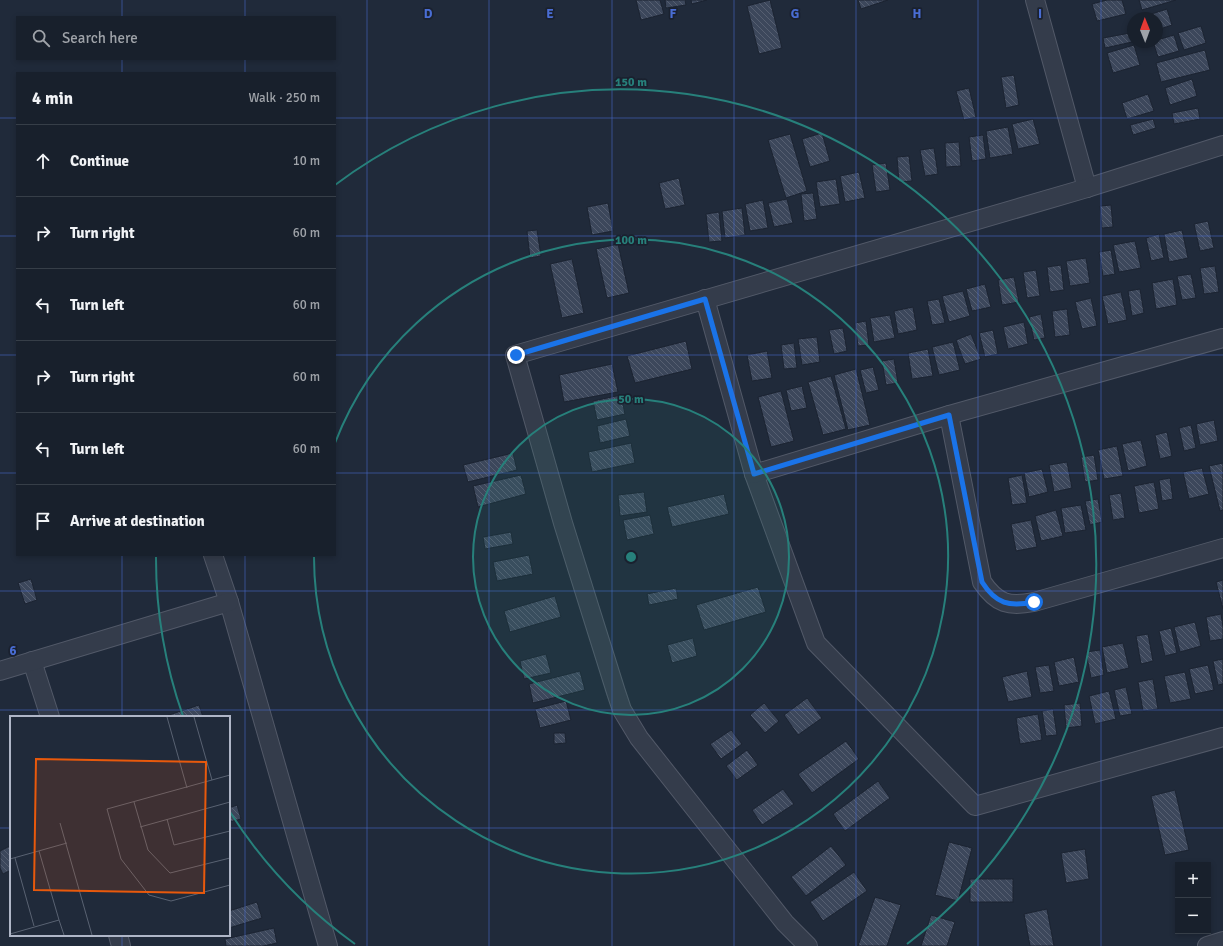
<!DOCTYPE html>
<meta charset="utf-8">
<style>
body{margin:0;font-family:Signika,sans-serif;background:#252d38;color:#f1f3f6}
.controls{position:absolute;right:12px;bottom:12px;display:grid;overflow:hidden;border-radius:0px;box-shadow:0 2px 6px #0003}
.controls button{width:36px;height:36px;display:grid;place-items:center;padding:0;border:0;border-bottom:1px solid #363e48;background:#18202c;color:#f1f3f6;font:20px sans-serif}
.compass{position:absolute;left:1127px;top:12px;width:36px;height:36px;border-radius:50%;background:#18202c;box-shadow:0 2px 6px #0003;rotate:359deg}
.stop{position:absolute;width:12px;height:12px;margin:-9px;border:3px solid #1a73e8;border-radius:50%;background:#fff}
.stop.end{background:#1a73e8;border-color:#fff;box-shadow:0 1px 4px #0008}
.list{margin:0;padding:0;list-style:none}
h2{display:flex;justify-content:space-between;align-items:center;height:52px;margin:0;padding:0 16px;font-size:17px}
h2 small{font-size:13px;font-weight:400;color:#9fa3a9}
.list li{display:grid;grid-template-columns:26px 1fr auto;gap:12px;align-items:center;box-sizing:border-box;height:72px;padding:0 16px;border-top:1px solid #363e48}
.list b{display:block;font-size:15px;white-space:nowrap}
.list em{font-size:13px;font-style:normal;color:#9fa3a9}
.icon{flex:none;width:22px;height:22px;fill:none;stroke:currentColor;stroke-width:2;stroke-linecap:round;stroke-linejoin:round}
.map{position:relative;flex:none;width:1223px;height:946px;overflow:hidden}
.search{position:absolute;background:#18202c;box-shadow:0 2px 6px #0003;left:16px;top:16px;width:320px;height:44px;display:flex;align-items:center;gap:10px;box-sizing:border-box;padding:0 14px;border-radius:0px;color:#9fa3a9;font-size:15px}
.panel{position:absolute;background:#18202c;box-shadow:0 2px 6px #0003;left:16px;top:72px;width:320px;height:484px;border-radius:0px}
.map>svg:first-child{display:block}
.building{fill:url(#building-back-hatch);stroke:#1b2331}
.lines{fill:none;stroke-linecap:round;stroke-linejoin:round}
.street-casing{stroke:#525968;stroke-width:20}
.street{stroke:#343c4b;stroke-width:18}
.route{stroke:#1a73e8;stroke-width:5}
.grid{fill:none;stroke:#496dd3;stroke-width:1;stroke-opacity:0.55}
.ring{fill:none;stroke:#27807b;stroke-width:2}
.inset-road{fill:none;stroke:#596272;stroke-width:1}
.view{fill:#e8590c;fill-opacity:0.15;stroke:#e8590c;stroke-width:2}
.inset-edge{fill:none;stroke:#afb6c7;stroke-width:2}
.grid-label{font-size:13px;text-anchor:middle;font-weight:bold;fill:#496dd3;stroke:#1a212f;stroke-width:3.5;stroke-linejoin:round;paint-order:stroke}
.centre{fill:#27807b;stroke:#1a212f;stroke-width:2}
.ring-label{font-size:12px;text-anchor:middle;font-weight:bold;fill:#27807b;stroke:#1a212f;stroke-width:3.5;stroke-linejoin:round;paint-order:stroke}
</style>
<div class="map">
<svg width="1223" height="946" viewBox="0 0 1223 946">
<defs>
<pattern id="building-back-hatch" width="6" height="6" patternUnits="userSpaceOnUse"><rect width="6" height="6" fill="#3c475b"/><path d="M-1 5l2 2M0 0l6 6M5-1l2 2" fill="none" stroke="#565f71"/></pattern>
</defs>
<rect width="100%" height="100%" fill="#202a3a"/>
<!-- building -->
<g class="building">
<polygon points="636,0 660,0 664,14 641,20"/>
<polygon points="665,0 685,0 686,5 666,8"/>
<polygon points="691,0 707,0 692,4"/>
<polygon points="770,0 782,48 759,54 747,6"/>
<polygon points="858,0 888,0 861,9"/>
<polygon points="1107,0 1122,0 1126,14 1097,21 1092,4"/>
<polygon points="1139,0 1176,0 1142,10"/>
<polygon points="1167,9 1172,25 1157,30 1157,18 1142,18 1142,17"/>
<polygon points="1201,26 1206,43 1184,50 1178,33"/>
<polygon points="1130,33 1132,42 1105,48 1103,38"/>
<polygon points="1174,35 1179,51 1158,57 1153,42 1157,42 1157,40"/>
<polygon points="1134,45 1140,65 1113,73 1107,53"/>
<polygon points="1205,50 1210,70 1161,82 1156,63"/>
<polygon points="1014,75 1019,105 1006,108 1001,77"/>
<polygon points="1192,79 1197,96 1170,105 1165,88"/>
<polygon points="969,88 976,117 964,120 956,91"/>
<polygon points="1148,94 1154,111 1127,119 1122,103"/>
<polygon points="1198,108 1200,119 1174,124 1172,113"/>
<polygon points="1033,119 1040,144 1018,149 1012,124"/>
<polygon points="1153,119 1156,128 1133,135 1130,125"/>
<polygon points="1008,127 1013,154 990,158 986,131"/>
<polygon points="822,133 830,161 810,167 802,139"/>
<polygon points="790,134 807,191 786,198 768,140"/>
<polygon points="983,135 986,159 972,161 969,137"/>
<polygon points="959,142 961,166 946,167 945,143"/>
<polygon points="934,148 938,174 925,176 920,150"/>
<polygon points="909,156 912,181 899,182 897,157"/>
<polygon points="886,163 890,190 876,192 872,165"/>
<polygon points="859,172 865,198 845,202 840,176"/>
<polygon points="679,178 685,205 665,209 659,183"/>
<polygon points="836,179 840,204 820,207 816,182"/>
<polygon points="813,193 817,219 804,221 801,194"/>
<polygon points="787,199 793,223 774,227 768,203"/>
<polygon points="763,200 768,228 750,231 745,204"/>
<polygon points="608,203 613,231 592,235 587,207"/>
<polygon points="1111,205 1113,227 1102,228 1100,206"/>
<polygon points="742,208 745,235 725,238 722,211"/>
<polygon points="719,212 722,241 709,242 706,214"/>
<polygon points="1208,221 1214,248 1200,251 1194,224"/>
<polygon points="537,230 541,256 530,258 527,231"/>
<polygon points="1182,230 1188,258 1169,262 1164,234"/>
<polygon points="1159,234 1164,258 1151,261 1146,238"/>
<polygon points="1135,241 1141,268 1119,272 1113,245"/>
<polygon points="618,244 629,293 607,298 596,249"/>
<polygon points="1111,250 1115,274 1103,276 1099,252"/>
<polygon points="1086,258 1090,283 1070,286 1066,261"/>
<polygon points="572,259 584,313 562,318 550,264"/>
<polygon points="1061,265 1064,290 1050,292 1047,267"/>
<polygon points="1215,266 1219,292 1204,294 1200,268"/>
<polygon points="1036,270 1040,296 1027,298 1023,272"/>
<polygon points="1191,274 1196,298 1182,300 1177,276"/>
<polygon points="1014,277 1019,302 1002,305 998,280"/>
<polygon points="1173,279 1177,305 1156,309 1152,283"/>
<polygon points="985,284 991,307 972,311 966,289"/>
<polygon points="1140,289 1144,313 1132,316 1128,291"/>
<polygon points="963,291 970,316 949,322 942,296"/>
<polygon points="1121,292 1127,320 1108,324 1102,296"/>
<polygon points="1091,298 1097,326 1082,329 1075,302"/>
<polygon points="939,299 945,323 932,325 927,301"/>
<polygon points="913,307 917,330 898,334 894,311"/>
<polygon points="1067,309 1070,335 1055,337 1052,311"/>
<polygon points="1041,314 1045,338 1034,340 1029,317"/>
<polygon points="890,315 895,338 874,342 870,318"/>
<polygon points="866,321 869,345 858,346 855,323"/>
<polygon points="1024,322 1028,344 1008,349 1003,327"/>
<polygon points="843,328 847,351 834,354 829,330"/>
<polygon points="993,330 998,354 985,357 979,333"/>
<polygon points="971,334 981,359 965,364 956,340"/>
<polygon points="817,337 820,362 802,365 798,339"/>
<polygon points="686,341 692,369 635,383 627,356"/>
<polygon points="953,342 960,370 939,375 932,347"/>
<polygon points="794,343 797,368 784,369 781,345"/>
<polygon points="928,349 933,376 912,379 908,353"/>
<polygon points="767,351 772,378 752,381 747,355"/>
<polygon points="894,359 898,383 886,385 882,361"/>
<polygon points="612,364 618,392 564,402 559,375"/>
<polygon points="873,367 879,390 866,393 860,370"/>
<polygon points="856,369 870,425 848,430 834,375"/>
<polygon points="831,376 846,429 823,435 808,382"/>
<polygon points="802,386 807,408 791,411 786,390"/>
<polygon points="781,391 794,441 771,447 758,397"/>
<polygon points="621,395 625,414 597,420 593,401"/>
<polygon points="626,419 630,436 600,443 597,426"/>
<polygon points="1214,420 1218,441 1200,445 1196,424"/>
<polygon points="1191,425 1196,448 1184,451 1179,428"/>
<polygon points="1167,432 1172,456 1160,459 1155,435"/>
<polygon points="1141,440 1147,466 1128,471 1122,444"/>
<polygon points="631,443 635,463 592,472 588,452"/>
<polygon points="1117,446 1123,476 1104,479 1098,450"/>
<polygon points="513,453 517,470 468,482 463,465"/>
<polygon points="1094,455 1098,480 1085,482 1081,457"/>
<polygon points="1067,462 1072,488 1054,492 1049,465"/>
<polygon points="1223,463 1223,510 1220,511 1209,466"/>
<polygon points="1202,468 1209,494 1189,499 1183,472"/>
<polygon points="1042,469 1048,492 1029,497 1024,473"/>
<polygon points="521,475 526,494 478,507 473,486"/>
<polygon points="1022,475 1027,503 1012,505 1008,478"/>
<polygon points="1170,478 1173,499 1162,501 1159,480"/>
<polygon points="1154,482 1159,509 1139,513 1134,486"/>
<polygon points="644,492 647,512 620,516 618,495"/>
<polygon points="1121,493 1125,518 1113,520 1109,495"/>
<polygon points="724,494 729,514 672,527 667,507"/>
<polygon points="1098,499 1102,522 1090,525 1085,501"/>
<polygon points="1081,505 1086,530 1065,533 1061,508"/>
<polygon points="1056,510 1063,536 1041,541 1035,516"/>
<polygon points="650,515 654,534 627,540 623,520"/>
<polygon points="1031,520 1037,547 1016,551 1011,524"/>
<polygon points="511,532 513,544 485,549 483,537"/>
<polygon points="529,555 533,574 497,581 493,562"/>
<polygon points="31,579 37,600 25,604 18,583"/>
<polygon points="1223,580 1223,609 1216,582"/>
<polygon points="758,587 766,612 704,630 696,605"/>
<polygon points="676,588 678,599 649,605 647,594"/>
<polygon points="555,596 561,617 510,632 504,611"/>
<polygon points="1221,614 1223,627 1223,639 1210,641 1206,617"/>
<polygon points="1195,622 1201,646 1180,652 1174,627"/>
<polygon points="1171,628 1177,653 1165,656 1159,631"/>
<polygon points="1148,634 1153,661 1141,664 1136,636"/>
<polygon points="693,638 697,656 672,663 667,645"/>
<polygon points="1123,643 1129,668 1107,673 1102,647"/>
<polygon points="1100,650 1104,675 1091,678 1086,652"/>
<polygon points="546,654 551,673 524,679 520,661"/>
<polygon points="1074,657 1079,682 1059,686 1054,662"/>
<polygon points="1223,659 1223,684 1218,685 1213,661"/>
<polygon points="1049,665 1054,691 1040,693 1035,667"/>
<polygon points="1208,665 1214,690 1195,694 1189,669"/>
<polygon points="580,671 585,690 533,703 529,684"/>
<polygon points="1027,671 1032,697 1008,702 1002,677"/>
<polygon points="1185,672 1191,699 1170,703 1164,676"/>
<polygon points="1153,679 1158,709 1143,711 1138,682"/>
<polygon points="1126,687 1132,714 1120,716 1114,690"/>
<polygon points="1109,691 1116,719 1095,724 1089,696"/>
<polygon points="807,698 822,718 798,735 784,715"/>
<polygon points="566,701 571,720 540,728 535,709"/>
<polygon points="764,703 779,721 765,733 750,715"/>
<polygon points="1080,703 1082,726 1066,728 1064,705"/>
<polygon points="199,705 203,717 163,717"/>
<polygon points="1053,709 1057,735 1046,736 1042,711"/>
<polygon points="1038,714 1042,740 1020,744 1016,718"/>
<polygon points="731,730 742,744 721,759 710,744"/>
<polygon points="554,733 565,733 566,743 554,744"/>
<polygon points="846,741 859,759 812,793 798,774"/>
<polygon points="747,750 758,765 737,780 726,766"/>
<polygon points="878,781 890,798 845,831 833,814"/>
<polygon points="783,789 794,804 762,825 752,810"/>
<polygon points="1175,790 1189,850 1165,855 1151,796"/>
<polygon points="237,805 241,819 229,822 229,808"/>
<polygon points="949,842 972,848 958,901 935,895"/>
<polygon points="10,846 11,870 3,874 0,868 0,851"/>
<polygon points="831,846 846,865 806,896 791,877"/>
<polygon points="1085,849 1089,879 1066,883 1061,853"/>
<polygon points="854,872 867,891 823,921 810,902"/>
<rect x="970" y="879" width="43" height="23"/>
<polygon points="875,897 901,905 887,946 858,946"/>
<polygon points="257,902 262,918 229,928 229,911"/>
<polygon points="1047,909 1054,946 1030,946 1024,914"/>
<polygon points="931,915 955,922 947,946 921,946"/>
<polygon points="274,928 277,943 263,946 226,946 225,939"/>
</g>
<g class="lines">
<!-- street casing -->
<g class="street-casing">
<g id="street">
<polyline points="1035,0 1087,188"/>
<polyline points="705,299 754,474 816,643 975,806 1223,737"/>
<path d="M949,415L982,582C997,604 1009,607 1034,602L1223,548"/>
<polyline points="754,474 949,415 1223,338"/>
<polyline points="213,555 229,602 328,946"/>
<polyline points="32,661 50,717"/>
<polyline points="0,671 229,602"/>
<polyline points="118,935 121,946"/>
<polyline points="808,946 785,923 639,738 622,710 616,692 563,523 515,355 1087,188 1223,145"/>
<polyline points="1207,946 1223,941"/>
</g>
</g>
<!-- street -->
<use href="#street" class="street"/>
</g>
<g class="lines">
<!-- route -->
<path class="route" d="M516,355L705,299L754,474L949,415L982,582C996,604 1009,607 1034,602"/>
</g>
<!-- grid -->
<path class="grid" d="M122,0V17M245,0V17M367,0V946M489,0V946M612,0V946M734,0V946M856,0V946M978,0V946M1101,0V946M122,59V73M245,59V73M0,118H17M335,118H1223M0,236H17M335,236H1223M0,355H17M335,355H1223M0,473H17M335,473H1223M122,555V717M245,555V946M0,591H1223M0,710H1223M0,828H11M229,828H1223M122,935V946"/>
<!-- distance rings -->
<circle cx="631" cy="557" r="158" fill="#27807b" fill-opacity=".12"/>
<g class="ring">
<circle cx="631" cy="557" r="158"/>
<path d="M335 443A317 317 0 1 1 314 557"/>
<path d="M355 944A475 475 0 0 1 230 812M183 716A475 475 0 0 1 156 557M335 185A475 475 0 1 1 907 944"/>
</g>
<!-- overview -->
<g transform="translate(10 716)">
<rect width="220" height="220" fill="#202a3a"/>
<path class="inset-road" d="M157,1L177,72M184,1L202,64M220,59L97,93L111,143L139,179L161,185L220,169M124,86L138,134L160,157L220,142M157,103L164,129L220,115M50,107L82,219M130,111L220,86M5,142L24,210M0,143L57,127M49,204L54,219M0,218L49,204L29,135"/>
<path class="view" d="M26,43L196,46L194,177L24,174Z"/>
<rect width="220" height="220" class="inset-edge"/>
</g>
<g class="grid-label">
<text x="428" y="18">D</text>
<text x="550" y="18">E</text>
<text x="673" y="18">F</text>
<text x="795" y="18">G</text>
<text x="917" y="18">H</text>
<text x="1040" y="18">I</text>
<text x="13" y="655">6</text>
</g>
<circle cx="631" cy="557" r="6" class="centre"/>
<g class="ring-label">
<text x="631" y="86">150 m</text>
<text x="631" y="244">100 m</text>
<text x="631" y="403">50 m</text>
</g>
</svg>
<div class="controls">
<button>+</button>
<button>−</button>
</div>
<svg class="compass" viewBox="-18 -18 36 36"><path d="M0-13l5 13h-10z" fill="#e53935"/><path d="M0 13l5-13h-10z" fill="#9fa3a9"/></svg>
<div class="stop" style="left:1034px;top:602px"></div>
<div class="stop end" style="left:516px;top:355px"></div>
<div class="search"><svg class="icon" aria-label="search" viewBox="0 0 24 24"><circle cx="10" cy="10" r="6"/><path d="M15 15l6 6"/></svg>Search here</div>
<section class="panel">
<h2>4 min<small>Walk · 250 m</small></h2>
<ul class="list">
<li><svg class="icon" aria-label="ahead" viewBox="0 0 24 24"><path d="M12 20V5M6 11l6-6 6 6"/></svg><div><b>Continue</b></div><em>10 m</em></li>
<li><svg class="icon" aria-label="right" viewBox="0 0 24 24"><path d="M7 20v-9h11M14 6l5 5-5 5"/></svg><div><b>Turn right</b></div><em>60 m</em></li>
<li><svg class="icon" aria-label="left" viewBox="0 0 24 24"><path d="M17 20v-9H6M10 6l-5 5 5 5"/></svg><div><b>Turn left</b></div><em>60 m</em></li>
<li><svg class="icon" aria-label="right" viewBox="0 0 24 24"><path d="M7 20v-9h11M14 6l5 5-5 5"/></svg><div><b>Turn right</b></div><em>60 m</em></li>
<li><svg class="icon" aria-label="left" viewBox="0 0 24 24"><path d="M17 20v-9H6M10 6l-5 5 5 5"/></svg><div><b>Turn left</b></div><em>60 m</em></li>
<li><svg class="icon" aria-label="arrive" viewBox="0 0 24 24"><path d="M6 21V4h12l-3 4 3 4H6"/></svg><div><b>Arrive at destination</b></div></li>
</ul>
</section>
</div>
